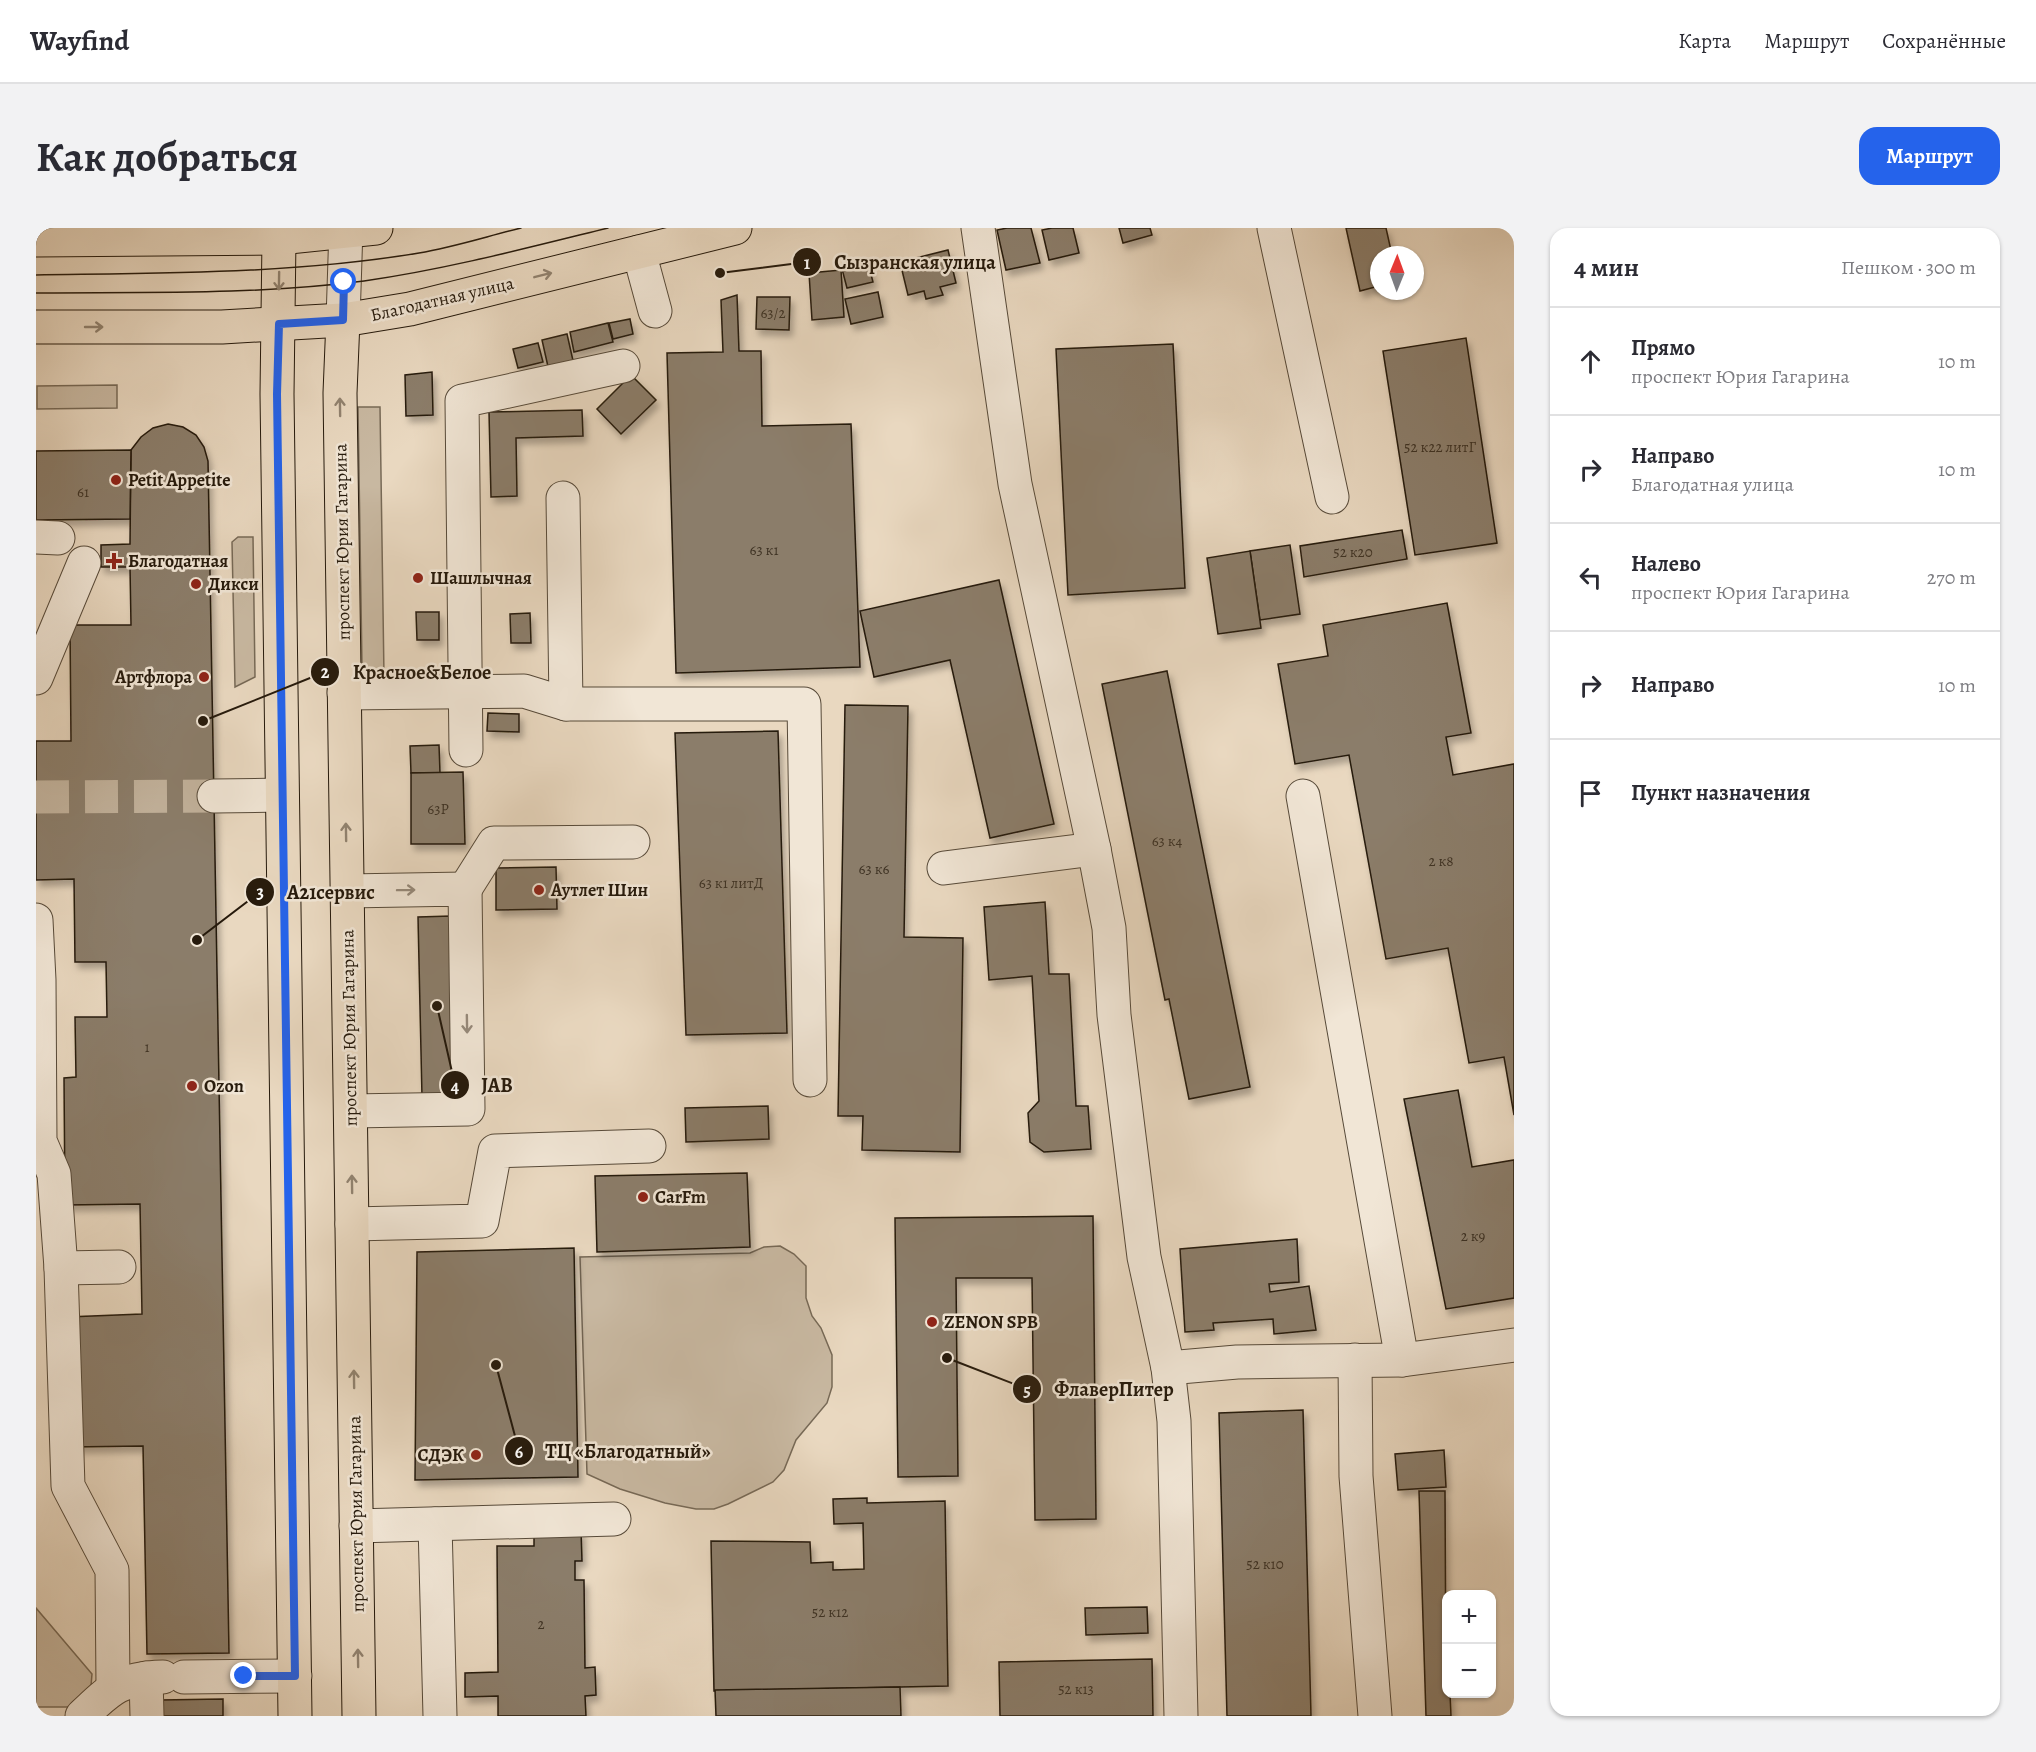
<!DOCTYPE html>
<html lang="ru">
<meta charset="utf-8">
<style>
body{margin:0;font-family:Alegreya,serif;background:#f2f2f3;color:#2b2b33}
.controls{position:absolute;right:18px;bottom:18px;display:grid;overflow:hidden;border-radius:12px;box-shadow:0 2px 4px #0004}
.controls button{width:54px;height:54px;display:grid;place-items:center;padding:0;border:0;border-bottom:2px solid #e1e1e2;background:#fff;color:#2b2b33;font:30px sans-serif}
.compass{position:absolute;left:1334px;top:18px;width:54px;height:54px;border-radius:50%;background:#fff;box-shadow:0 2px 4px #0004;rotate:1deg}
.stop{position:absolute;width:18px;height:18px;margin:-14px;border:4px solid #2563eb;border-radius:50%;background:#fff}
.stop.end{background:#2563eb;border-color:#fff;box-shadow:0 2px 6px #0008}
.list{margin:0;padding:0;list-style:none}
h2{display:flex;justify-content:space-between;align-items:center;height:78px;margin:0;padding:0 24px;font-size:26px}
h2 small{font-size:20px;font-weight:400;color:#7c7c81}
.list li{display:grid;grid-template-columns:39px 1fr auto;gap:18px;align-items:center;box-sizing:border-box;height:108px;padding:0 24px;border-top:2px solid #e1e1e2}
.list b{display:block;font-size:22px;white-space:nowrap}
.list p{margin:0;font-size:20px;white-space:nowrap;color:#7c7c81}
.list em{font-size:20px;font-style:normal;color:#7c7c81}
.icon{flex:none;width:33px;height:33px;fill:none;stroke:currentColor;stroke-width:2;stroke-linecap:round;stroke-linejoin:round}
.map{position:relative;flex:none;width:1478px;height:1488px;overflow:hidden;border-radius:18px}
header{display:flex;align-items:center;gap:36px;box-sizing:border-box;height:84px;padding:0 30px;background:#fff;border-bottom:2px solid #e1e1e2}
header strong{font-size:28px}
nav{display:flex;gap:33px;margin-inline-start:auto;font-size:21px}
.intro{display:flex;align-items:center;justify-content:space-between;box-sizing:border-box;height:144px;padding:0 36px}
h1{margin:0;font-size:42px}
.button{padding:15px 27px;border-radius:18px;background:#2563eb;color:#fff;font-size:21px;font-weight:700}
main{display:flex;gap:36px;padding:0 36px}
aside{flex:1;background:#fff;border-radius:18px;box-shadow:0 2px 4px #0004}
.map>svg:first-child{display:block}
.green{fill:#c8b8a1;stroke:#776956;stroke-width:1.5}
.building{fill:#8b7d6a;stroke:#261a0c;stroke-width:1.5;filter:url(#shadow)}
.lines{fill:none;stroke-linecap:round;stroke-linejoin:round}
.minor-tunnel{stroke:#c2b29c;stroke-width:33;stroke-dasharray:33 16;stroke-linecap:butt}
.minor-casing{stroke:#574a39;stroke-width:35}
.major-casing{stroke:#261a0c;stroke-width:35}
.minor{stroke:#f1e6d6;stroke-width:33}
.major{stroke:#e9d8c0;stroke-width:33}
.tram{stroke:#261a0c;stroke-width:1.5}
.oneway{stroke:#91826f}
.oneway2{stroke:#968a7b}
.route{stroke:#2563eb;stroke-width:8}
.poi-dot{fill:#8f2418;stroke:#f1e6d6;stroke-width:2}
.labels{text-anchor:middle;stroke-width:5;stroke-linejoin:round;paint-order:stroke}
.number-label{font-size:15px;fill:#3f3324}
.street-label{font-size:18px;fill:#261a0c;stroke:#f1e6d6}
.poi-label{font-size:18px;font-weight:bold;fill:#261a0c;stroke:#f1e6d6;text-anchor:start}
.leader{fill:none;stroke:#261a0c;stroke-width:2}
.callout-dot{fill:#261a0c;stroke:#f1e6d6;stroke-width:2}
.mark-label{font-size:18px;text-anchor:middle;font-weight:bold;fill:#fff}
.callout-label{font-size:20px;text-anchor:middle;font-weight:bold;fill:#261a0c;stroke:#f1e6d6;stroke-width:5;stroke-linejoin:round;paint-order:stroke}
</style>
<header>
<strong>Wayfind</strong>
<nav><a>Карта</a><a>Маршрут</a><a>Сохранённые</a></nav>
</header>
<div class="intro"><h1>Как добраться</h1><a class="button">Маршрут</a></div>
<main>
<div class="map">
<svg width="1478" height="1488" viewBox="0 0 1478 1488">
<defs>
<filter id="shadow"><feDropShadow dx="3.5" dy="6" stdDeviation="3" flood-color="#0004"/></filter>
</defs>
<rect width="100%" height="100%" fill="#e9d8c0"/>
<filter id="stains"><feTurbulence type="fractalNoise" baseFrequency=".00333" numOctaves="4"/><feColorMatrix values="0 0 0 0 .2 0 0 0 0 .09 0 0 0 0 .02 0 0 0 .5 -.17"/></filter>
<radialGradient id="worn" r=".72"><stop offset=".6" stop-color="#630" stop-opacity="0"/><stop offset="1" stop-color="#630" stop-opacity=".3"/></radialGradient>
<!-- green -->
<g class="green">
<polygon points="81,157 81,180 1,181 1,158"/>
<polygon points="322,179 344,179 348,448 330,443 326,438"/>
<polygon points="202,309 217,309 219,449 199,459 196,314"/>
<polygon points="744,1018 758,1026 770,1038 770,1070 776,1088 785,1100 796,1127 796,1159 791,1175 760,1212 748,1242 737,1254 692,1276 678,1281 660,1281 629,1275 584,1261 551,1246 544,1029 714,1025 728,1019"/>
<polygon points="0,1380 56,1446 55,1458 35,1479 0,1479"/>
</g>
<!-- building -->
<g class="building">
<polygon points="971,0 995,0 1004,35 970,42 961,2"/>
<polygon points="1016,0 1037,0 1043,25 1013,32 1006,2"/>
<polygon points="1083,0 1114,0 1116,7 1087,15"/>
<polygon points="1310,0 1350,0 1356,27 1343,27 1343,58 1324,63"/>
<polygon points="912,22 920,55 904,59 907,67 890,71 888,63 872,67 864,34"/>
<polygon points="832,35 837,54 811,60 806,41"/>
<polygon points="805,42 808,89 776,92 773,45"/>
<polygon points="842,64 847,89 815,96 809,71"/>
<polygon points="701,67 703,123 725,123 726,198 815,196 824,439 640,445 631,125 687,124 685,72"/>
<polygon points="721,69 754,69 753,102 720,101"/>
<polygon points="594,91 597,106 577,111 573,95"/>
<polygon points="572,95 577,114 538,124 534,104"/>
<polygon points="531,106 538,137 513,143 506,112"/>
<polygon points="1430,110 1461,315 1379,327 1347,123"/>
<polygon points="502,115 507,134 482,140 477,121"/>
<polygon points="1137,116 1149,360 1032,367 1020,121"/>
<polygon points="396,144 397,187 370,188 369,147"/>
<polygon points="595,147 620,172 585,206 561,181"/>
<polygon points="546,182 547,208 480,210 481,268 455,269 453,184"/>
<polygon points="132,196 147,199 160,207 168,219 172,233 193,1425 111,1426 107,1218 33,1219 31,1089 106,1086 104,976 29,977 28,850 40,849 39,789 71,789 70,734 39,734 38,651 0,652 0,513 35,513 34,397 95,397 94,339 65,339 65,317 94,316 95,222 105,209 117,200"/>
<polygon points="95,222 94,291 0,292 0,223"/>
<polygon points="1366,302 1371,331 1268,349 1264,318"/>
<polygon points="1254,317 1264,386 1224,392 1214,323"/>
<polygon points="1214,323 1225,400 1182,406 1171,330"/>
<polygon points="963,352 1018,596 954,610 914,432 838,449 824,383"/>
<polygon points="1411,375 1435,505 1410,509 1417,547 1478,536 1478,887 1468,829 1433,835 1412,720 1350,731 1313,527 1259,536 1242,436 1292,428 1287,397"/>
<polygon points="380,384 403,384 403,412 381,412"/>
<polygon points="494,385 495,415 475,415 474,386"/>
<polygon points="1131,443 1214,859 1153,871 1133,771 1129,772 1066,456"/>
<polygon points="809,477 872,478 868,709 927,710 924,924 826,922 827,888 802,888"/>
<polygon points="452,485 483,486 483,504 451,503"/>
<polygon points="742,503 751,805 650,807 639,505"/>
<polygon points="403,517 404,545 375,545 374,518"/>
<polygon points="427,544 429,616 375,616 375,545"/>
<polygon points="520,639 521,681 460,682 460,640"/>
<polygon points="1009,674 1013,746 1033,746 1040,878 1052,878 1055,921 1008,924 994,914 992,885 1003,873 996,748 953,752 948,679"/>
<polygon points="415,688 419,868 386,869 382,689"/>
<polygon points="1422,862 1436,939 1478,932 1478,1070 1410,1081 1368,871"/>
<polygon points="732,878 733,911 650,914 649,880"/>
<polygon points="711,945 714,1019 561,1024 559,948"/>
<polygon points="1057,988 1060,1291 999,1292 996,1050 920,1050 922,1248 862,1249 859,990"/>
<polygon points="1261,1011 1263,1054 1233,1056 1234,1064 1273,1058 1280,1102 1238,1106 1237,1091 1177,1095 1178,1102 1149,1104 1144,1021"/>
<polygon points="538,1020 542,1249 379,1252 381,1024"/>
<polygon points="1267,1182 1275,1488 1191,1488 1183,1185"/>
<polygon points="1408,1222 1410,1259 1362,1262 1359,1226"/>
<polygon points="1383,1263 1409,1263 1410,1466 1414,1466 1415,1488 1390,1488"/>
<polygon points="831,1270 831,1275 909,1273 912,1458 678,1463 675,1313 774,1314 775,1335 797,1334 797,1342 828,1341 827,1295 798,1296 797,1271"/>
<polygon points="498,1302 545,1302 546,1333 539,1333 539,1352 548,1352 549,1440 559,1439 560,1467 549,1468 550,1488 462,1488 462,1468 429,1469 429,1445 462,1444 461,1318 498,1318"/>
<polygon points="1111,1379 1112,1405 1050,1407 1049,1380"/>
<polygon points="1116,1431 1117,1488 964,1488 963,1434"/>
<polygon points="864,1459 865,1488 680,1488 679,1462"/>
<polygon points="187,1471 187,1488 125,1488 124,1472"/>
</g>
<g class="lines">
<!-- minor-tunnel -->
<polyline class="minor-tunnel" points="0,569 178,568"/>
<!-- minor casing -->
<g class="minor-casing">
<g id="minor">
<polyline points="942,0 979,256 1058,621 1073,700 1078,787 1108,1029 1132,1140 1138,1193 1145,1488"/>
<polyline points="1238,0 1296,269"/>
<polyline points="603,24 619,83"/>
<polyline points="307,92 310,0"/>
<polyline points="527,270 530,476"/>
<polyline points="0,309 22,310"/>
<polyline points="0,450 48,335"/>
<polyline points="308,465 488,463 530,476 768,476 774,852"/>
<polyline points="430,522 426,173 587,138"/>
<polyline points="178,568 246,567"/>
<polyline points="1267,568 1366,1132"/>
<polyline points="908,640 1058,621"/>
<polyline points="429,661 458,615 597,614"/>
<polyline points="311,663 429,661 432,881 315,883"/>
<polyline points="0,692 3,752 4,913 18,946 25,1040 32,1258 76,1342 77,1458"/>
<polyline points="316,996 446,993 459,923 613,918"/>
<polyline points="25,1040 83,1039"/>
<polyline points="1319,1132 1320,1248 1339,1488"/>
<polyline points="1132,1140 1201,1134 1366,1132 1478,1117"/>
<polyline points="399,1296 404,1488"/>
<polyline points="320,1298 578,1291"/>
<polyline points="148,1449 259,1448"/>
<polyline points="110,1450 111,1488"/>
<path d="M46,1488C74,1461 85,1450 127,1449"/>
</g>
</g>
<!-- major casing -->
<g class="major-casing">
<g id="major">
<polyline points="243,10 241,166 259,1488"/>
<polyline points="0,12 243,10 340,0"/>
<polyline points="307,92 304,165 323,1488"/>
<polyline points="0,99 186,99 307,92 374,81 699,0"/>
</g>
</g>
<!-- minor -->
<use href="#minor" class="minor"/>
<!-- major -->
<use href="#major" class="major"/>
<!-- tram -->
<g class="tram">
<path d="M0,47C128,45 256,46 383,25C418,19 452,8 485,0"/>
<path d="M0,65C109,64 219,67 328,53C411,41 491,20 572,0"/>
</g>
</g>
<!-- one-way arrows -->
<defs><path id="oneway-shaft" d="M-6 0H5M1.5-3L5.5 0L1.5 3" fill="none" stroke-width="1.6" stroke-linecap="round" stroke-linejoin="round" transform="scale(1.5)"/></defs>
<g class="oneway">
<use href="#oneway-shaft" transform="translate(507 47) rotate(-14)"/>
<use href="#oneway-shaft" transform="translate(243 53) rotate(91)"/>
<use href="#oneway-shaft" transform="translate(58 99)"/>
<use href="#oneway-shaft" transform="translate(304 179) rotate(-91)"/>
<use href="#oneway-shaft" transform="translate(310 604) rotate(-91)"/>
<use href="#oneway-shaft" transform="translate(316 956) rotate(-91)"/>
<use href="#oneway-shaft" transform="translate(318 1151) rotate(-91)"/>
<use href="#oneway-shaft" transform="translate(322 1430) rotate(-91)"/>
</g>
<g class="oneway2">
<use href="#oneway-shaft" transform="translate(370 662) rotate(-1)"/>
<use href="#oneway-shaft" transform="translate(431 796) rotate(89)"/>
</g>
<g class="lines">
<!-- route -->
<polyline class="route" points="208,1448 259,1448 241,166 243,96 307,92 308,54"/>
</g>
<!-- markers -->
<g class="poi-dot">
<circle cx="80" cy="252" r="6"/>
<path d="M75 324h6v6h6v6h-6v6h-6v-6h-6v-6h6z"/>
<circle cx="382" cy="350" r="6"/>
<circle cx="160" cy="356" r="6"/>
<circle cx="168" cy="449" r="6"/>
<circle cx="503" cy="662" r="6"/>
<circle cx="156" cy="858" r="6"/>
<circle cx="607" cy="969" r="6"/>
<circle cx="896" cy="1094" r="6"/>
<circle cx="440" cy="1227" r="6"/>
</g>
<g class="labels">
<!-- number labels -->
<g class="number-label">
<text x="737" y="90">63/2</text>
<text x="1404" y="224">52 к22 литГ</text>
<text x="47" y="269">61</text>
<text x="728" y="327">63 к1</text>
<text x="1317" y="329">52 к20</text>
<text x="402" y="586">63Р</text>
<text x="1131" y="618">63 к4</text>
<text x="1405" y="638">2 к8</text>
<text x="838" y="646">63 к6</text>
<text x="695" y="660">63 к1 литД</text>
<text x="111" y="824">1</text>
<text x="1437" y="1013">2 к9</text>
<text x="1229" y="1341">52 к10</text>
<text x="794" y="1389">52 к12</text>
<text x="505" y="1401">2</text>
<text x="1040" y="1466">52 к13</text>
</g>
<!-- street labels -->
<g class="street-label">
<text transform="translate(406 71) rotate(-13)" y="6">Благодатная улица</text>
<text transform="translate(306 314) rotate(-91)" y="6">проспект Юрия Гагарина</text>
<text transform="translate(313 800) rotate(-91)" y="6">проспект Юрия Гагарина</text>
<text transform="translate(320 1286) rotate(-91)" y="6">проспект Юрия Гагарина</text>
</g>
<!-- poi labels -->
<g class="poi-label">
<text x="92" y="258">Petit Appetite</text>
<text x="92" y="339">Благодатная</text>
<text x="394" y="356">Шашлычная</text>
<text x="172" y="362">Дикси</text>
<text x="156" y="455" text-anchor="end">Артфлора</text>
<text x="515" y="668">Аутлет Шин</text>
<text x="168" y="864">Ozon</text>
<text x="619" y="975">CarFm</text>
<text x="908" y="1100">ZENON SPB</text>
<text x="428" y="1233" text-anchor="end">СДЭК</text>
</g>
</g>
<!-- callouts -->
<path class="leader" d="M684 45L771 34M167 493L289 444M161 712L224 664M401 778L419 857M911 1130L991 1161M460 1137L483 1223"/>
<g class="callout-dot">
<circle cx="684" cy="45" r="6"/>
<circle cx="167" cy="493" r="6"/>
<circle cx="161" cy="712" r="6"/>
<circle cx="401" cy="778" r="6"/>
<circle cx="911" cy="1130" r="6"/>
<circle cx="460" cy="1137" r="6"/>
<circle cx="771" cy="34" r="15"/>
<circle cx="289" cy="444" r="15"/>
<circle cx="224" cy="664" r="15"/>
<circle cx="419" cy="857" r="15"/>
<circle cx="991" cy="1161" r="15"/>
<circle cx="483" cy="1223" r="15"/>
</g>
<g class="mark-label">
<text x="771" y="41">1</text>
<text x="289" y="450">2</text>
<text x="224" y="670">3</text>
<text x="419" y="864">4</text>
<text x="991" y="1168">5</text>
<text x="483" y="1230">6</text>
</g>
<g class="callout-label">
<text x="879" y="41">Сызранская улица</text>
<text x="386" y="451">Красное&amp;Белое</text>
<text x="295" y="671">А21сервис</text>
<text x="461" y="864">JAB</text>
<text x="1078" y="1168">ФлаверПитер</text>
<text x="592" y="1230">ТЦ «Благодатный»</text>
</g>
<rect width="100%" height="100%" filter="url(#stains)"/>
<rect width="100%" height="100%" fill="url(#worn)"/>
</svg>
<div class="controls">
<button>+</button>
<button>−</button>
</div>
<svg class="compass" viewBox="-18 -18 36 36"><path d="M0-13l5 13h-10z" fill="#e53935"/><path d="M0 13l5-13h-10z" fill="#7c7c81"/></svg>
<div class="stop" style="left:308px;top:54px"></div>
<div class="stop end" style="left:208px;top:1448px"></div>
</div>
<aside>
<h2>4 мин<small>Пешком · 300 m</small></h2>
<ul class="list">
<li><svg class="icon" aria-label="ahead" viewBox="0 0 24 24"><path d="M12 20V5M6 11l6-6 6 6"/></svg><div><b>Прямо</b><p>проспект Юрия Гагарина</p></div><em>10 m</em></li>
<li><svg class="icon" aria-label="right" viewBox="0 0 24 24"><path d="M7 20v-9h11M14 6l5 5-5 5"/></svg><div><b>Направо</b><p>Благодатная улица</p></div><em>10 m</em></li>
<li><svg class="icon" aria-label="left" viewBox="0 0 24 24"><path d="M17 20v-9H6M10 6l-5 5 5 5"/></svg><div><b>Налево</b><p>проспект Юрия Гагарина</p></div><em>270 m</em></li>
<li><svg class="icon" aria-label="right" viewBox="0 0 24 24"><path d="M7 20v-9h11M14 6l5 5-5 5"/></svg><div><b>Направо</b></div><em>10 m</em></li>
<li><svg class="icon" aria-label="arrive" viewBox="0 0 24 24"><path d="M6 21V4h12l-3 4 3 4H6"/></svg><div><b>Пункт назначения</b></div></li>
</ul>
</aside>
</main>
